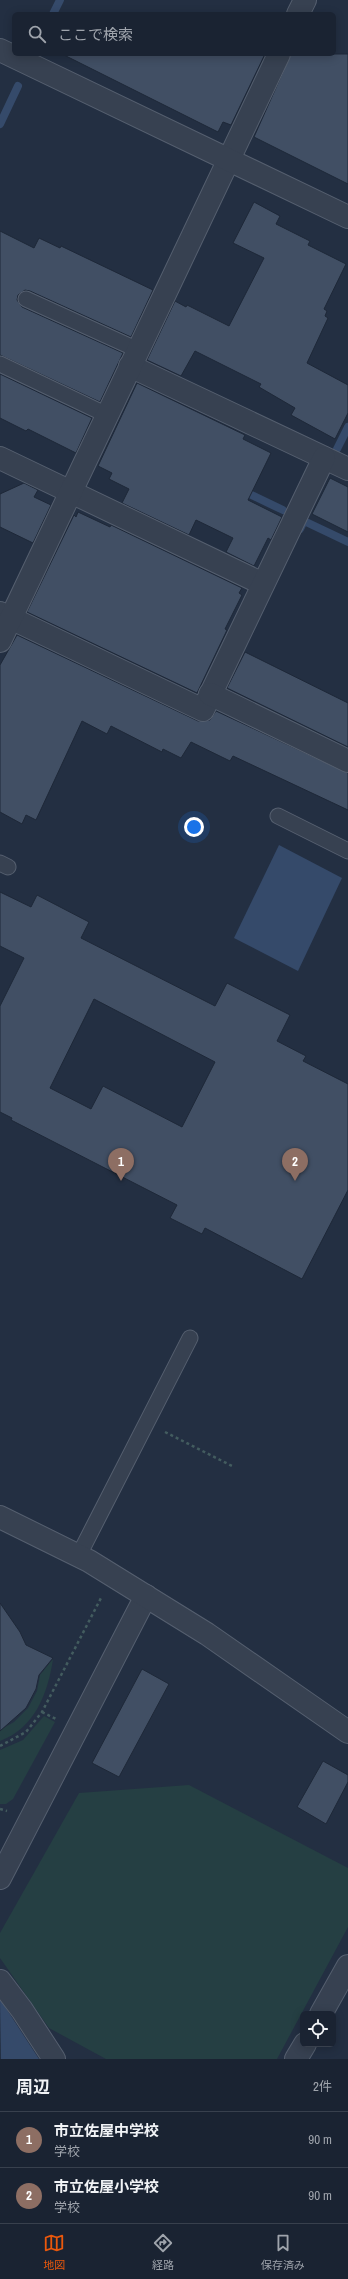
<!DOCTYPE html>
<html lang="ja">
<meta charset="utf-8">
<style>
body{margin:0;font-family:"Archivo Narrow","Noto Sans JP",sans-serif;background:#232b3a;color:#f1f3f6}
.controls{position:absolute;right:12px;bottom:12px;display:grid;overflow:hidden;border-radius:6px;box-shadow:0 2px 10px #0003}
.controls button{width:36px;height:36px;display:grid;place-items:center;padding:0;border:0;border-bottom:1px solid #38404d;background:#1a2332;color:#f1f3f6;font:20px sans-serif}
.you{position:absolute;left:194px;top:827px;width:14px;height:14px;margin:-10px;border:3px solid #fff;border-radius:50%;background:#1a73e8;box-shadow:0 0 0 6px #1a73e833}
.badge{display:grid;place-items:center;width:26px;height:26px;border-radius:50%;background:#ea580c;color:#fff;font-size:13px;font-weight:700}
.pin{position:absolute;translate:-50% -33px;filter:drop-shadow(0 1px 2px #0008)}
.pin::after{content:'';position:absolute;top:21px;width:14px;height:12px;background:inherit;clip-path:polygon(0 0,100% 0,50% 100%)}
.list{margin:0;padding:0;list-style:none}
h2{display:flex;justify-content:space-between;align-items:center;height:52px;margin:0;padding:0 16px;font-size:17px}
h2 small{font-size:13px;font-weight:400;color:#9fa4ac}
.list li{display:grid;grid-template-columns:26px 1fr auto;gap:12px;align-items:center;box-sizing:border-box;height:56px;padding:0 16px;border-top:1px solid #38404d}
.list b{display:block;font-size:15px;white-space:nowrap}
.list p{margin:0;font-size:13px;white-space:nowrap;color:#9fa4ac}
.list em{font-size:13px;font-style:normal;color:#9fa4ac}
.icon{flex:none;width:22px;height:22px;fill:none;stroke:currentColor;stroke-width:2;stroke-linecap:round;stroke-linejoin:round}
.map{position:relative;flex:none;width:348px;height:2059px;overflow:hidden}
.search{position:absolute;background:#1a2332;box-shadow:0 2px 10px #0003;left:12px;right:12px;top:12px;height:44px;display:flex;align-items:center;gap:10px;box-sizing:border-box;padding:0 14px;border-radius:6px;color:#9fa4ac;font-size:15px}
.sheet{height:164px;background:#1a2332}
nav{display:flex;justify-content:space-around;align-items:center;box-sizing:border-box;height:56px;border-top:1px solid #38404d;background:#1a2332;font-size:11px;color:#9fa4ac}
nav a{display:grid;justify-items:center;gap:2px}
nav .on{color:#ea580c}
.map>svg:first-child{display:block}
.green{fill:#253f43}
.water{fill:#354a6a}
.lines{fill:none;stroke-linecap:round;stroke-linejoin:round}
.stream{stroke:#354a6a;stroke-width:8}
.building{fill:#414f64;stroke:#1e2838;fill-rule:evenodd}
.service-casing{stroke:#555f6f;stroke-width:17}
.minor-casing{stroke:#555f6f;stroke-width:24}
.tertiary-casing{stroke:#555f6f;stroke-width:24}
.path{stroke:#435c5f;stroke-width:2.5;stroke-dasharray:3 3;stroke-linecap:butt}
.service{stroke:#374151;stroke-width:15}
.minor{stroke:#374151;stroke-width:22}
.tertiary{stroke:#374151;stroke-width:22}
</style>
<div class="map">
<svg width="348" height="2059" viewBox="0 0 348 2059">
<rect width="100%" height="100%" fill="#232f42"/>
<!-- green -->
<g class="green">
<path d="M53,1659C48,1693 35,1728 0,1741V1730L14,1722L28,1708L37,1691L40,1675Z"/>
<polygon points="44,1716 55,1722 13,1799 6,1804 0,1804 0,1750 23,1740"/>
<polygon points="189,1785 348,1868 348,1927 277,2059 106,2059 49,2028 0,1958 0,1933 79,1793"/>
</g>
<!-- water -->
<g class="water">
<polygon points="279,845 342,878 298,971 234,938"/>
<polygon points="0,1999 39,2059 1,2059"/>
</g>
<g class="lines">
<!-- stream -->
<g class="stream">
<polyline points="53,14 60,0"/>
<polyline points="0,124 18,86"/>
<polyline points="337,449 348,427"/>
<polyline points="241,490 283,510"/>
<polyline points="300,529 304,521 348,542"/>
</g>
</g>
<!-- building -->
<g class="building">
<polygon points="62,54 265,54 231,125 223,122 218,132"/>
<polygon points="291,54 348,54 348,184 254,137"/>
<polygon points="254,202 280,216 276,224 310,241 308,245 346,264 324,309 327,311 325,316 328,318 307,363 348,385 348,413 335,439 291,415 295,408 259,387 261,384 195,351 181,376 147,360 175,301 186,307 187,305 229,326 264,258 233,243"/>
<polygon points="0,231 34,248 39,238 60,248 61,246 153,290 131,337 30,291 25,290 18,295 17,300 22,307 123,353 100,402 0,355"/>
<polygon points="0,374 92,418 76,453 28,429 26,431 0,418"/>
<polygon points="137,383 245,435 243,439 271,453 248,500 282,517 271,540 268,538 254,566 226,552 233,538 196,520 189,535 122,503 129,489 109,479 112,473 98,466"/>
<polygon points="330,478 348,487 348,532 312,514"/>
<polygon points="24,483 38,490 34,497 51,505 33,543 0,527 0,494"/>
<polygon points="78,512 110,527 111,525 242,588 239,593 242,595 225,629 227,630 197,693 27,612 74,515 76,517"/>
<polygon points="17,635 198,721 210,720 216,711 348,773 348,810 233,756 230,761 191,742 181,758 163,749 162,752 111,726 107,734 82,721 36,820 26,815 22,824 0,812 0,665"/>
<polygon points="245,652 348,703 348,747 227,688"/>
<path d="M0,892L31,907L37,895L89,922L81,938L215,1006L227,983L290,1015L277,1041L306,1056L303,1061L348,1084V1190L302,1279L205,1228L202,1234L170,1218L177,1205L11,1120L12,1118L0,1112V1006L24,958L0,946ZM94,999L215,1062L182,1127L103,1086L91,1109L50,1088Z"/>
<polygon points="0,1603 20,1632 26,1645 53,1658 39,1675 36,1689 26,1708 0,1731"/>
<polygon points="142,1669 169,1684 119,1777 92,1763"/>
<polygon points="323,1761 348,1775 348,1782 326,1824 297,1807"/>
</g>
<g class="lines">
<!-- service casing -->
<g class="service-casing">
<g id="service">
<polyline points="26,299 138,350"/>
<polyline points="0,364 107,415"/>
<polyline points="278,816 348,851"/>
<polyline points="0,863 8,867"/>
<polyline points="79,1555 190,1338"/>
</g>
</g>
<!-- minor casing -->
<g class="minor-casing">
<g id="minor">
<polyline points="298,14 305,0"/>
<polyline points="130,366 348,469"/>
<polyline points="0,458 263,584"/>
<polyline points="0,613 203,710 324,458"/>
<polyline points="0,641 279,54"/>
<polyline points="210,694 348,761"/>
<polyline points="0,1878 146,1596"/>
<polyline points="0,1981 22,2010 54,2059"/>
<polyline points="321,2014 348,1966"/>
<polyline points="296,2059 305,2044"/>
</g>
</g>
<!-- tertiary casing -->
<g class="tertiary-casing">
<g id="tertiary">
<polyline points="0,50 348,217"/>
<polyline points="0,1517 89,1561 207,1634 348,1732"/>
</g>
</g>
<!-- path -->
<g class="path">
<polyline points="165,1432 234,1467"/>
<polyline points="42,1712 56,1719"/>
<polyline points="0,1746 26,1732 42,1712 101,1598"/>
<polyline points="0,1809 7,1811"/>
</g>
<!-- service -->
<use href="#service" class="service"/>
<!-- minor -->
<use href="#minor" class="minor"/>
<!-- tertiary -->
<use href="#tertiary" class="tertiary"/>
</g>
</svg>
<div class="controls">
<button><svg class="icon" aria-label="locate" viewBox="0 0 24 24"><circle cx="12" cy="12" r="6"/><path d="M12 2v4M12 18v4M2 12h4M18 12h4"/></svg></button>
</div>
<div class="you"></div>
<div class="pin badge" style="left:121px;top:1181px;background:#8d6e63">1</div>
<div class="pin badge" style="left:295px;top:1181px;background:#8d6e63">2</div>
<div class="search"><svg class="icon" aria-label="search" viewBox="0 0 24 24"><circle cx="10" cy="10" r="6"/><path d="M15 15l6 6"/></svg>ここで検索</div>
</div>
<section class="sheet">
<h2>周辺<small>2件</small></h2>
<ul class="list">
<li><span class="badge" style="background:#8d6e63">1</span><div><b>市立佐屋中学校</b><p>学校</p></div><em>90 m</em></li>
<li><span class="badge" style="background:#8d6e63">2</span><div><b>市立佐屋小学校</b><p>学校</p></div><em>90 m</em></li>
</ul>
</section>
<nav>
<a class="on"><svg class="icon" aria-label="map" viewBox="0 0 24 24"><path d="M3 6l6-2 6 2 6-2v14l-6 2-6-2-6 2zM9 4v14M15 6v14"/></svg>地図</a>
<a><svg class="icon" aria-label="directions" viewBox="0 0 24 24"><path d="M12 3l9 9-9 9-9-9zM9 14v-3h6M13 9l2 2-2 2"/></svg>経路</a>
<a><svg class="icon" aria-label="saved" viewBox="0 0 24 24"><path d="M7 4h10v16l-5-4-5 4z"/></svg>保存済み</a>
</nav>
